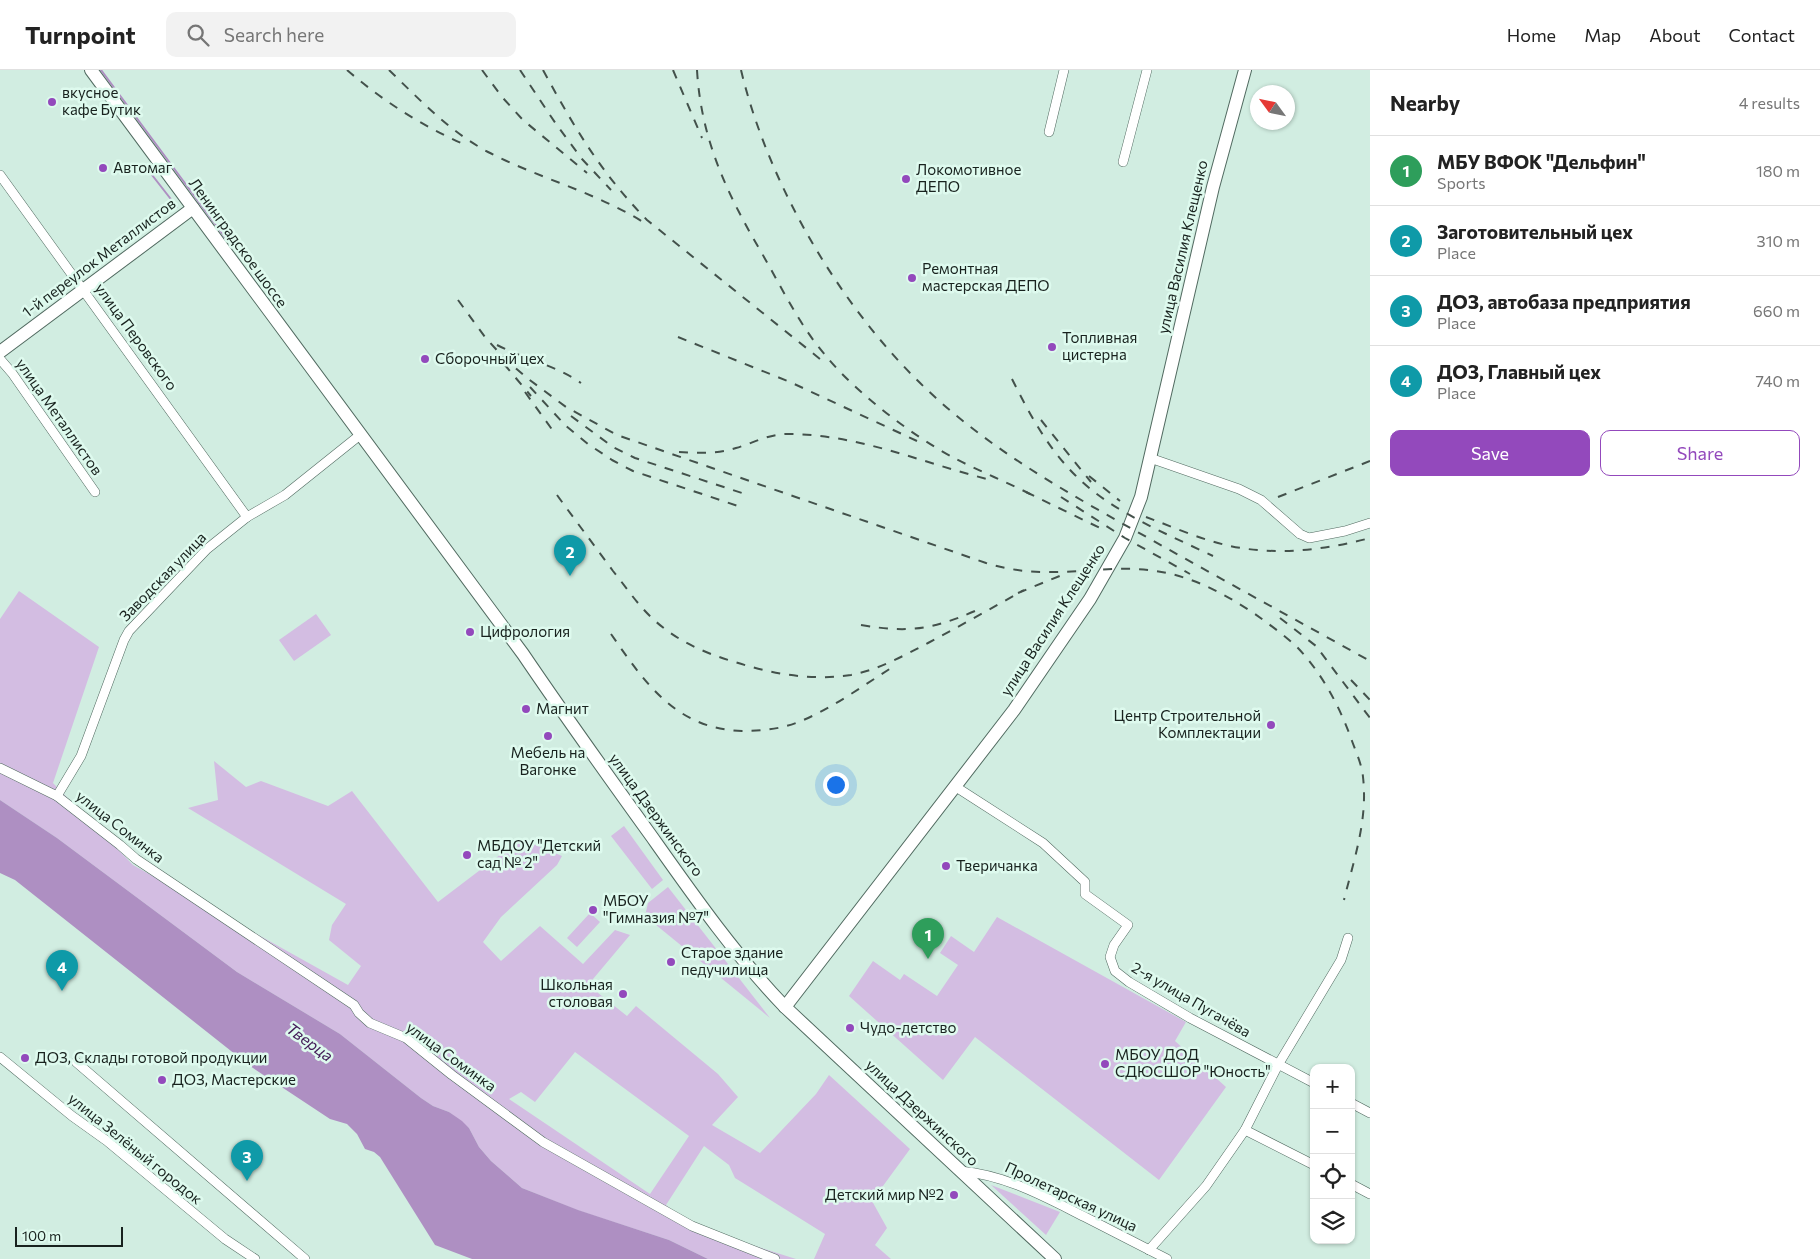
<!DOCTYPE html>
<meta charset="utf-8">
<style>
body{margin:0;font-family:Commissioner,sans-serif;background:#f2f2f2;color:#222}
.controls{position:absolute;right:15px;bottom:15px;display:grid;overflow:hidden;border-radius:10px;box-shadow:0 1px 4px #0004}
.controls button{width:45px;height:45px;display:grid;place-items:center;padding:0;border:0;border-bottom:1px solid #e0e0e0;background:#fff;color:#222;font:25px sans-serif}
.compass{position:absolute;left:1250px;top:15px;width:45px;height:45px;border-radius:50%;background:#fff;box-shadow:0 1px 4px #0004;rotate:303deg}
.scale{position:absolute;left:15px;bottom:12px;width:108px;box-sizing:border-box;padding-left:5px;border:2px solid #18221e;border-top:0;font-size:14px;line-height:18px;white-space:nowrap;color:#18221e;-webkit-text-stroke:4px #defaee;paint-order:stroke}
.you{position:absolute;left:835px;top:714px;width:18px;height:18px;margin:-12px;border:4px solid #fff;border-radius:50%;background:#1a73e8;box-shadow:0 0 0 8px #1a73e833}
.badge{display:grid;place-items:center;width:32px;height:32px;border-radius:50%;background:#9349bc;color:#fff;font-size:16px;font-weight:700}
.pin{position:absolute;translate:-50% -41px;filter:drop-shadow(0 1px 2px #0008)}
.pin::after{content:'';position:absolute;top:26px;width:18px;height:15px;background:inherit;clip-path:polygon(0 0,100% 0,50% 100%)}
.list{margin:0;padding:0;list-style:none}
h2{display:flex;justify-content:space-between;align-items:center;height:65px;margin:0;padding:0 20px;font-size:21px}
h2 small{font-size:16px;font-weight:400;color:#767676}
.list li{display:grid;grid-template-columns:32px 1fr auto;gap:15px;align-items:center;box-sizing:border-box;height:70px;padding:0 20px;border-top:1px solid #e0e0e0}
.list b{display:block;font-size:19px;white-space:nowrap}
.list p{margin:0;font-size:16px;white-space:nowrap;color:#767676}
.list em{font-size:16px;font-style:normal;color:#767676}
.actions{display:flex;gap:10px;padding:15px 20px}
.actions a{flex:1;padding:11px 0;border:1px solid #9349bc;border-radius:10px;text-align:center;font-size:18px;color:#9349bc}
.actions .main{background:#9349bc;color:#fff}
.icon{flex:none;width:28px;height:28px;fill:none;stroke:currentColor;stroke-width:2;stroke-linecap:round;stroke-linejoin:round}
.map{position:relative;flex:none;width:1370px;height:1189px;overflow:hidden}
header{display:flex;align-items:center;gap:30px;box-sizing:border-box;height:70px;padding:0 25px;background:#fff;border-bottom:1px solid #e0e0e0}
header strong{font-size:24px}
nav{display:flex;gap:28px;margin-inline-start:auto;font-size:18px}
.search{width:350px;height:45px;background:#f2f2f2;display:flex;align-items:center;gap:12px;box-sizing:border-box;padding:0 18px;border-radius:10px;color:#767676;font-size:19px}
main{display:flex}
aside{flex:1;background:#fff}
.map>svg:first-child{display:block}
.green{fill:#d3bde2;fill-rule:evenodd}
.water{fill:#ae8fc2}
.lines{fill:none;stroke-linecap:round;stroke-linejoin:round}
.stream{stroke:#ae8fc2;stroke-width:2}
.street-casing{stroke:#516a60;stroke-width:10}
.secondary-casing{stroke:#516a60;stroke-width:14}
.street{stroke:#fff;stroke-width:9}
.secondary{stroke:#fff;stroke-width:12}
.rail{stroke:#43514b;stroke-width:2;stroke-dasharray:9 9;stroke-linecap:butt}
.poi-dot{fill:#9349bc;stroke:#defaee;stroke-width:2}
.labels{text-anchor:middle;stroke-width:5;stroke-linejoin:round;paint-order:stroke}
.poi-label{font-size:15px;fill:#18221e;stroke:#defaee;text-anchor:start}
.street-label{font-size:15px;fill:#18221e;stroke:#defaee}
.water-label{font-size:16px;font-style:italic;fill:#421a57;stroke:#defaee}
</style>
<header>
<strong>Turnpoint</strong>
<div class="search"><svg class="icon" aria-label="search" viewBox="0 0 24 24"><circle cx="10" cy="10" r="6"/><path d="M15 15l6 6"/></svg>Search here</div>
<nav><a>Home</a><a>Map</a><a>About</a><a>Contact</a></nav>
</header>
<main>
<div class="map">
<svg width="1370" height="1189" viewBox="0 0 1370 1189">
<rect width="100%" height="100%" fill="#d1ede1"/>
<!-- green -->
<g class="green">
<path d="M19,521L99,577L53,713L133,795L348,915L361,896L329,870L332,855L346,834L188,738L218,730L214,691L246,717L261,711L328,736L352,721L438,832L521,769L562,786L557,795L501,847L483,872L501,891L540,856L583,894L615,860L630,865L588,915L627,946L636,936L718,1004L738,1027L712,1055L760,1083L816,1024L829,1005L910,1079L872,1131L887,1158L875,1175L891,1189H814L825,1164L735,1108L729,1095L704,1076L666,1135L692,1156L796,1189H708L669,1170L577,1140L522,1118L491,1091L479,1077L469,1058L449,1042L433,1036L421,1028L340,964L237,902L57,768L0,730V549ZM575,982L689,1066L650,1124L509,1029L521,1022L535,1032Z"/>
<polygon points="316,544 331,565 294,591 279,570"/>
<polygon points="624,756 663,810 652,819 611,766"/>
<polygon points="668,817 770,948 645,846 648,833"/>
<polygon points="590,843 600,852 577,877 567,868"/>
<polygon points="997,847 1186,952 1175,971 1226,1017 1159,1110 975,967 943,1010 849,926 873,891 900,910 904,904 937,926 958,895 940,883 951,866 974,882"/>
<polygon points="991,1115 1060,1142 1046,1165"/>
</g>
<!-- water -->
<polygon class="water" points="0,730 57,768 237,902 340,964 421,1028 433,1036 449,1042 462,1051 469,1058 479,1077 491,1091 522,1118 578,1140 669,1170 708,1189 472,1189 435,1175 380,1087 374,1082 365,1079 357,1064 347,1054 330,1049 250,996 15,810 0,803"/>
<g class="lines">
<!-- stream -->
<g class="stream">
<polyline points="101,0 227,170"/>
<polyline points="145,96 177,137"/>
</g>
<!-- street casing -->
<g class="street-casing">
<g id="street">
<polyline points="1049,62 1064,0"/>
<polyline points="1123,92 1147,0"/>
<polyline points="0,105 247,447"/>
<polyline points="0,289 12,303 95,422"/>
<polyline points="1150,388 1239,419 1261,430 1300,464 1309,468 1345,461 1370,453"/>
<polyline points="0,698 57,726 120,775 136,789 354,935 359,943 370,953 406,968 452,1005 543,1072 692,1156 775,1189"/>
<polyline points="956,717 1043,773 1085,812 1085,824 1128,855 1114,875 1110,887 1115,901 1129,912 1190,948 1314,1013"/>
<polyline points="57,726 81,686 124,570 129,561 207,479 247,447 285,425 360,365"/>
<polyline points="0,987 72,1046 107,1071 225,1169 255,1189"/>
<polyline points="76,992 305,1189"/>
<polyline points="1351,1033 1370,1043"/>
<polyline points="1245,1060 1314,1095"/>
<path d="M960,1101C1006,1105 1045,1127 1085,1147C1112,1161 1140,1175 1167,1189"/>
<polyline points="1351,1114 1370,1124"/>
<polyline points="1149,1180 1206,1116 1245,1060 1278,995 1341,890 1348,868"/>
</g>
</g>
<!-- secondary casing -->
<g class="secondary-casing">
<g id="secondary">
<path d="M91,0L523,584C565,646 608,706 652,767C693,825 735,885 785,937L1055,1189"/>
<polyline points="0,282 193,138"/>
<polyline points="785,937 1014,640 1090,529 1125,468 1141,427 1213,117 1245,0"/>
</g>
</g>
<!-- street -->
<use href="#street" class="street"/>
<!-- secondary -->
<use href="#secondary" class="secondary"/>
<!-- rail -->
<g class="rail">
<path d="M347,0C384,32 424,57 468,76"/>
<path d="M389,0C420,30 449,61 488,82C538,108 595,122 643,152"/>
<polyline points="482,0 502,27 523,50 587,103"/>
<polyline points="520,0 556,54 582,89 611,120"/>
<path d="M543,0C574,57 601,103 647,150L825,293"/>
<polyline points="673,0 702,68"/>
<path d="M697,0C701,68 726,122 760,180C781,216 799,255 826,286C856,323 914,367 956,389C981,402 1007,412 1032,425"/>
<path d="M741,0C769,118 846,247 936,328C1000,386 1075,427 1150,469C1223,510 1296,550 1370,591"/>
<path d="M458,230L485,267L503,287L527,308L566,337L617,365L986,493C1006,499 1025,502 1046,502C1080,503 1114,496 1148,500C1188,504 1222,522 1255,544C1269,554 1284,565 1297,577C1322,603 1340,637 1352,671C1356,682 1362,695 1363,707C1368,750 1354,789 1344,830"/>
<polyline points="678,267 790,312 917,371"/>
<path d="M497,275C526,290 553,294 581,313"/>
<polyline points="504,294 531,326"/>
<path d="M1012,309C1029,343 1047,377 1075,405C1110,441 1167,464 1213,486"/>
<polyline points="530,317 566,356 588,374 612,390 633,401 738,436"/>
<polyline points="525,322 556,365"/>
<polyline points="571,346 613,377 635,388 745,424"/>
<polyline points="1041,350 1091,412"/>
<path d="M679,382C698,383 718,384 736,378C753,373 769,364 787,364C859,364 922,393 991,410"/>
<polyline points="1089,406 1120,431"/>
<polyline points="1026,422 1100,458"/>
<path d="M557,425C575,450 594,475 613,501C626,517 637,534 652,548C675,570 704,583 735,592C772,604 812,611 851,605C878,600 903,586 928,573C960,556 992,538 1024,520"/>
<polyline points="1061,427 1125,468 1190,504"/>
<polyline points="1278,427 1370,391"/>
<path d="M1146,447C1176,458 1208,473 1241,478C1284,485 1328,479 1370,468"/>
<polyline points="1018,523 1062,505"/>
<polyline points="1280,548 1316,576 1370,648"/>
<path d="M861,555C908,563 931,560 975,541"/>
<path d="M611,564C645,613 676,659 742,661C762,661 782,659 801,651C835,637 865,614 896,595"/>
<polyline points="1351,610 1370,630"/>
</g>
</g>
<!-- markers -->
<g class="poi-dot">
<circle cx="52" cy="32" r="5"/>
<circle cx="103" cy="98" r="5"/>
<circle cx="906" cy="109" r="5"/>
<circle cx="912" cy="208" r="5"/>
<circle cx="1052" cy="277" r="5"/>
<circle cx="425" cy="289" r="5"/>
<circle cx="470" cy="562" r="5"/>
<circle cx="526" cy="639" r="5"/>
<circle cx="1271" cy="655" r="5"/>
<circle cx="548" cy="666" r="5"/>
<circle cx="467" cy="785" r="5"/>
<circle cx="946" cy="796" r="5"/>
<circle cx="593" cy="840" r="5"/>
<circle cx="671" cy="892" r="5"/>
<circle cx="623" cy="924" r="5"/>
<circle cx="850" cy="958" r="5"/>
<circle cx="25" cy="988" r="5"/>
<circle cx="1105" cy="994" r="5"/>
<circle cx="162" cy="1010" r="5"/>
<circle cx="954" cy="1125" r="5"/>
</g>
<g class="labels">
<!-- poi labels -->
<g class="poi-label">
<text x="62" y="28">вкусное<tspan x="62" dy="17">кафе Бутик</tspan></text>
<text x="113" y="103">Автомаг</text>
<text x="916" y="105">Локомотивное<tspan x="916" dy="17">ДЕПО</tspan></text>
<text x="922" y="204">Ремонтная<tspan x="922" dy="17">мастерская ДЕПО</tspan></text>
<text x="1062" y="273">Топливная<tspan x="1062" dy="17">цистерна</tspan></text>
<text x="435" y="294">Сборочный цех</text>
<text x="480" y="567">Цифрология</text>
<text x="536" y="644">Магнит</text>
<text x="1261" y="651" text-anchor="end">Центр Строительной<tspan x="1261" dy="17">Комплектации</tspan></text>
<text x="548" y="688" text-anchor="middle">Мебель на<tspan x="548" dy="17">Вагонке</tspan></text>
<text x="477" y="781">МБДОУ "Детский<tspan x="477" dy="17">сад № 2"</tspan></text>
<text x="956" y="801">Тверичанка</text>
<text x="603" y="836">МБОУ<tspan x="603" dy="17">"Гимназия №7"</tspan></text>
<text x="681" y="888">Старое здание<tspan x="681" dy="17">педучилища</tspan></text>
<text x="613" y="920" text-anchor="end">Школьная<tspan x="613" dy="17">столовая</tspan></text>
<text x="860" y="963">Чудо-детство</text>
<text x="1115" y="990">МБОУ ДОД<tspan x="1115" dy="17">СДЮСШОР "Юность"</tspan></text>
<text x="35" y="993">ДОЗ, Склады готовой продукции</text>
<text x="172" y="1015">ДОЗ, Мастерские</text>
<text x="944" y="1130" text-anchor="end">Детский мир №2</text>
</g>
<!-- street labels -->
<g class="street-label">
<text transform="translate(238 173) rotate(54)" y="5">Ленинградское шоссе</text>
<text transform="translate(1183 177) rotate(-77)" y="5">улица Василия Клещенко</text>
<text transform="translate(99 188) rotate(-37)" y="5">1-й переулок Металлистов</text>
<text transform="translate(136 267) rotate(54)" y="5">улица Перовского</text>
<text transform="translate(59 347) rotate(55)" y="5">улица Металлистов</text>
<text transform="translate(163 507) rotate(-46)" y="5">Заводская улица</text>
<text transform="translate(1053 550) rotate(-57)" y="5">улица Василия Клещенко</text>
<text transform="translate(656 745) rotate(54)" y="5">улица Дзержинского</text>
<text transform="translate(120 757) rotate(38)" y="5">улица Соминка</text>
<text transform="translate(1191 930) rotate(30)" y="5">2-я улица Пугачёва</text>
<text transform="translate(451 987) rotate(36)" y="5">улица Соминка</text>
<text transform="translate(922 1043) rotate(43)" y="5">улица Дзержинского</text>
<text transform="translate(135 1079) rotate(39)" y="5">улица Зелёный городок</text>
<text transform="translate(1071 1127) rotate(25)" y="5">Пролетарская улица</text>
</g>
<!-- water labels -->
<g class="water-label">
<text transform="translate(310 972) rotate(36)" y="6">Тверца</text>
</g>
</g>
</svg>
<div class="controls">
<button>+</button>
<button>−</button>
<button><svg class="icon" aria-label="locate" viewBox="0 0 24 24"><circle cx="12" cy="12" r="6"/><path d="M12 2v4M12 18v4M2 12h4M18 12h4"/></svg></button>
<button><svg class="icon" aria-label="layers" viewBox="0 0 24 24"><path d="M12 4l9 5-9 5-9-5zM3 14l9 5 9-5"/></svg></button>
</div>
<svg class="compass" viewBox="-18 -18 36 36"><path d="M0-13l5 13h-10z" fill="#e53935"/><path d="M0 13l5-13h-10z" fill="#767676"/></svg>
<div class="scale">100 m</div>
<div class="you"></div>
<div class="pin badge" style="left:928px;top:889px;background:#2e9e5b">1</div>
<div class="pin badge" style="left:570px;top:506px;background:#0f9aa8">2</div>
<div class="pin badge" style="left:247px;top:1111px;background:#0f9aa8">3</div>
<div class="pin badge" style="left:62px;top:921px;background:#0f9aa8">4</div>
</div>
<aside>
<h2>Nearby<small>4 results</small></h2>
<ul class="list">
<li><span class="badge" style="background:#2e9e5b">1</span><div><b>МБУ ВФОК &quot;Дельфин&quot;</b><p>Sports</p></div><em>180 m</em></li>
<li><span class="badge" style="background:#0f9aa8">2</span><div><b>Заготовительный цех</b><p>Place</p></div><em>310 m</em></li>
<li><span class="badge" style="background:#0f9aa8">3</span><div><b>ДОЗ, автобаза предприятия</b><p>Place</p></div><em>660 m</em></li>
<li><span class="badge" style="background:#0f9aa8">4</span><div><b>ДОЗ, Главный цех</b><p>Place</p></div><em>740 m</em></li>
</ul>
<div class="actions"><a class="main">Save</a><a>Share</a></div>
</aside>
</main>
